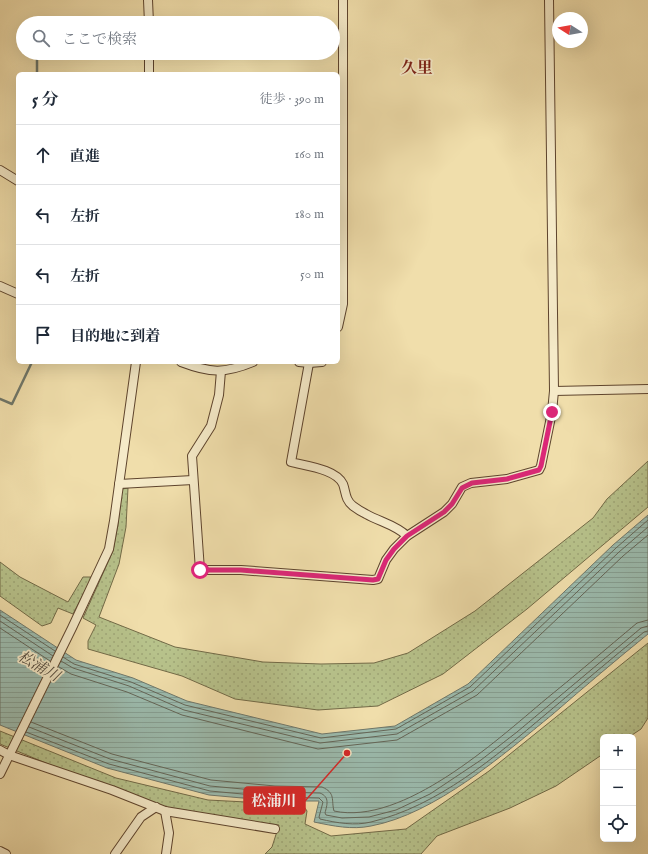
<!DOCTYPE html>
<html lang="ja">
<meta charset="utf-8">
<style>
body{margin:0;font-family:"IM FELL English","Noto Serif JP",serif;background:#f6f6f7;color:#1f2937}
.controls{position:absolute;right:12px;bottom:12px;display:grid;overflow:hidden;border-radius:6px;box-shadow:0 4px 16px #0002}
.controls button{width:36px;height:36px;display:grid;place-items:center;padding:0;border:0;border-bottom:1px solid #e0e1e3;background:#fff;color:#1f2937;font:20px sans-serif}
.compass{position:absolute;left:552px;top:12px;width:36px;height:36px;border-radius:50%;background:#fff;box-shadow:0 4px 16px #0002;rotate:281deg}
.stop{position:absolute;width:12px;height:12px;margin:-9px;border:3px solid #db2777;border-radius:50%;background:#fff}
.stop.end{background:#db2777;border-color:#fff;box-shadow:0 1px 4px #0008}
.list{margin:0;padding:0;list-style:none}
h2{display:flex;justify-content:space-between;align-items:center;height:52px;margin:0;padding:0 16px;font-size:17px}
h2 small{font-size:13px;font-weight:400;color:#747a83}
.list li{display:grid;grid-template-columns:26px 1fr auto;gap:12px;align-items:center;box-sizing:border-box;height:60px;padding:0 16px;border-top:1px solid #e0e1e3}
.list b{display:block;font-size:15px;white-space:nowrap}
.list em{font-size:13px;font-style:normal;color:#747a83}
.icon{flex:none;width:22px;height:22px;fill:none;stroke:currentColor;stroke-width:2;stroke-linecap:round;stroke-linejoin:round}
.map{position:relative;flex:none;width:648px;height:854px;overflow:hidden}
.search{position:absolute;background:#fff;box-shadow:0 4px 16px #0002;left:16px;top:16px;width:324px;height:44px;display:flex;align-items:center;gap:10px;box-sizing:border-box;padding:0 14px;border-radius:22px;color:#747a83;font-size:15px}
.panel{position:absolute;background:#fff;box-shadow:0 4px 16px #0002;left:16px;top:72px;width:324px;height:292px;border-radius:6px}
.map>svg:first-child{display:block}
.grass{fill:url(#grass-dots);stroke:#726a47}
.water{fill:url(#water-rules);stroke:#6f776a}
.lines{fill:none;stroke-linecap:round;stroke-linejoin:round}
.shore{stroke:#646658;stroke-width:1}
.stream{stroke:#6f776a;stroke-width:2.5}
.minor-casing{stroke:#5e442d;stroke-width:10}
.minor{stroke:#f5eac8;stroke-width:8}
.route{stroke:#db2777;stroke-width:5}
.labels{text-anchor:middle;stroke-width:3.5;stroke-linejoin:round;paint-order:stroke}
.water-label{font-size:15px;font-style:italic;fill:#544c3f;stroke:#f5eac8}
.quarter-label{font-size:16px;font-weight:bold;fill:#7a1f14;stroke:#f5eac8}
.leader{fill:none;stroke:#d62828;stroke-width:1.5}
.callout-dot{fill:#d62828;stroke:#f5eac8;stroke-width:1.5}
.callout{fill:#d62828;stroke:#d62828;stroke-width:1.5}
.callout-label{font-size:15px;text-anchor:middle;font-weight:bold;fill:#fff}
</style>
<div class="map">
<svg width="648" height="854" viewBox="0 0 648 854">
<defs>
<pattern id="grass-dots" width="8" height="8" patternUnits="userSpaceOnUse"><rect width="8" height="8" fill="#b7c28b"/><path d="M2 2h.1M6 6h.1" fill="none" stroke="#9ea676" stroke-width="1.8" stroke-linecap="round"/></pattern>
<pattern id="water-rules" width="6" height="5" patternUnits="userSpaceOnUse"><rect width="6" height="5" fill="#9bbbae"/><path d="M0 2.5h6" fill="none" stroke="#86a094"/></pattern>
</defs>
<rect width="100%" height="100%" fill="#f0deab"/>
<filter id="stains"><feTurbulence type="fractalNoise" baseFrequency=".005" numOctaves="4"/><feColorMatrix values="0 0 0 0 .2 0 0 0 0 .09 0 0 0 0 .02 0 0 0 .5 -.17"/></filter>
<radialGradient id="worn" r=".72"><stop offset=".6" stop-color="#630" stop-opacity="0"/><stop offset="1" stop-color="#630" stop-opacity=".3"/></radialGradient>
<!-- grass -->
<g class="grass">
<polygon points="648,461 648,507 527,609 443,674 378,706 318,710 235,699 182,676 88,649 88,641 96,625 83,618 113,551 118,524 122,489 128,488 126,527 119,564 99,617 175,647 263,662 321,664 374,663 408,653 475,611 593,518 607,499"/>
<polygon points="0,562 20,577 68,602 83,577 92,577 73,614 58,608 51,623 42,626 0,596"/>
<polygon points="648,643 648,718 641,729 629,737 603,737 603,754 556,786 510,808 437,836 421,854 265,854 272,847 279,825 230,819 166,808 70,773 0,744 0,731 116,778 208,800 303,805 307,811 305,824 331,836 406,829 489,771"/>
</g>
<!-- water -->
<path class="water" d="M648,515V634C616,660 584,687 553,714C503,755 435,814 371,826C352,830 333,826 314,822L319,801H275L209,795L107,768L0,725V610L76,660L133,678L187,701L322,734L395,726L468,684L613,545Z"/>
<g class="lines">
<!-- shore -->
<g class="shore">
<polyline points="0,615 55,651"/>
<polyline points="0,621 53,656"/>
<polyline points="0,628 50,661"/>
<polyline points="63,657 74,664 131,682 185,705 321,738 396,729 470,687 616,548 648,520"/>
<polyline points="61,661 73,668 129,686 184,710 320,743 397,734 473,691 619,552 648,527"/>
<polyline points="59,667 71,674 127,692 182,715 318,749 397,740 477,695 623,556 648,535"/>
<path d="M31,722L112,754L211,780L275,786L322,787C336,793 331,800 334,811C403,826 496,741 546,699C577,674 607,648 637,623L648,620"/>
<path d="M29,727L110,759L210,786L275,792L320,793C330,797 327,805 325,813L326,815L342,818L369,817L396,810L430,794L481,760L517,732L641,628L648,626"/>
<path d="M26,732L109,764L210,791L275,797L319,798L323,802L319,817L320,819C337,823 355,826 371,822C438,806 495,757 546,714C578,687 611,659 644,632L648,631"/>
</g>
<!-- stream -->
<g class="stream">
<polyline points="37,53 37,74"/>
<polyline points="0,399 12,404 32,362"/>
</g>
<!-- minor casing -->
<g class="minor-casing">
<g id="minor">
<polyline points="148,0 149,23"/>
<polyline points="149,53 149,74"/>
<polyline points="0,170 18,181"/>
<polyline points="0,286 18,294"/>
<polyline points="338,327 343,304 343,0"/>
<path d="M181,362C210,373 224,374 253,362"/>
<polyline points="299,362 309,363 322,362"/>
<path d="M309,363L291,462C306,466 336,469 343,484C346,492 345,500 353,506C357,509 362,512 366,514C380,522 396,525 407,536"/>
<polyline points="221,371 219,395 211,426 192,456 200,570 241,570 373,580 378,579 386,560 394,549 407,536 444,512 452,504 462,487 471,483 507,479 539,470 541,466 552,412 554,391 549,0"/>
<polyline points="554,391 648,389"/>
<polyline points="119,484 193,480"/>
<polyline points="0,750 9,755 112,790 165,811 275,829"/>
<polyline points="0,774 72,628 109,549 114,521 136,362"/>
<polyline points="165,811 169,833 166,854"/>
<polyline points="0,851 6,854"/>
<polyline points="115,854 141,817 156,807"/>
</g>
</g>
<!-- minor -->
<use href="#minor" class="minor"/>
</g>
<g class="lines">
<!-- route -->
<polyline class="route" points="200,570 241,570 373,580 378,579 386,560 394,549 407,536 444,512 452,504 462,488 472,483 507,479 539,470 541,466 552,412"/>
</g>
<g class="labels">
<!-- water labels -->
<g class="water-label">
<text transform="translate(39 666) rotate(30)" y="5">松浦川</text>
</g>
<!-- quarter labels -->
<g class="quarter-label">
<text x="417" y="73">久里</text>
</g>
</g>
<!-- callouts -->
<path class="leader" d="M347 753L305 801"/>
<circle class="callout-dot" cx="347" cy="753" r="4"/>
<rect class="callout" x="244" y="787" width="61" height="27" rx="4"/>
<g class="callout-label">
<text x="274" y="806">松浦川</text>
</g>
<rect width="100%" height="100%" filter="url(#stains)"/>
<rect width="100%" height="100%" fill="url(#worn)"/>
</svg>
<div class="controls">
<button>+</button>
<button>−</button>
<button><svg class="icon" aria-label="locate" viewBox="0 0 24 24"><circle cx="12" cy="12" r="6"/><path d="M12 2v4M12 18v4M2 12h4M18 12h4"/></svg></button>
</div>
<svg class="compass" viewBox="-18 -18 36 36"><path d="M0-13l5 13h-10z" fill="#e53935"/><path d="M0 13l5-13h-10z" fill="#747a83"/></svg>
<div class="stop" style="left:200px;top:570px"></div>
<div class="stop end" style="left:552px;top:412px"></div>
<div class="search"><svg class="icon" aria-label="search" viewBox="0 0 24 24"><circle cx="10" cy="10" r="6"/><path d="M15 15l6 6"/></svg>ここで検索</div>
<section class="panel">
<h2>5 分<small>徒歩 · 390 m</small></h2>
<ul class="list">
<li><svg class="icon" aria-label="ahead" viewBox="0 0 24 24"><path d="M12 20V5M6 11l6-6 6 6"/></svg><div><b>直進</b></div><em>160 m</em></li>
<li><svg class="icon" aria-label="left" viewBox="0 0 24 24"><path d="M17 20v-9H6M10 6l-5 5 5 5"/></svg><div><b>左折</b></div><em>180 m</em></li>
<li><svg class="icon" aria-label="left" viewBox="0 0 24 24"><path d="M17 20v-9H6M10 6l-5 5 5 5"/></svg><div><b>左折</b></div><em>50 m</em></li>
<li><svg class="icon" aria-label="arrive" viewBox="0 0 24 24"><path d="M6 21V4h12l-3 4 3 4H6"/></svg><div><b>目的地に到着</b></div></li>
</ul>
</section>
</div>
